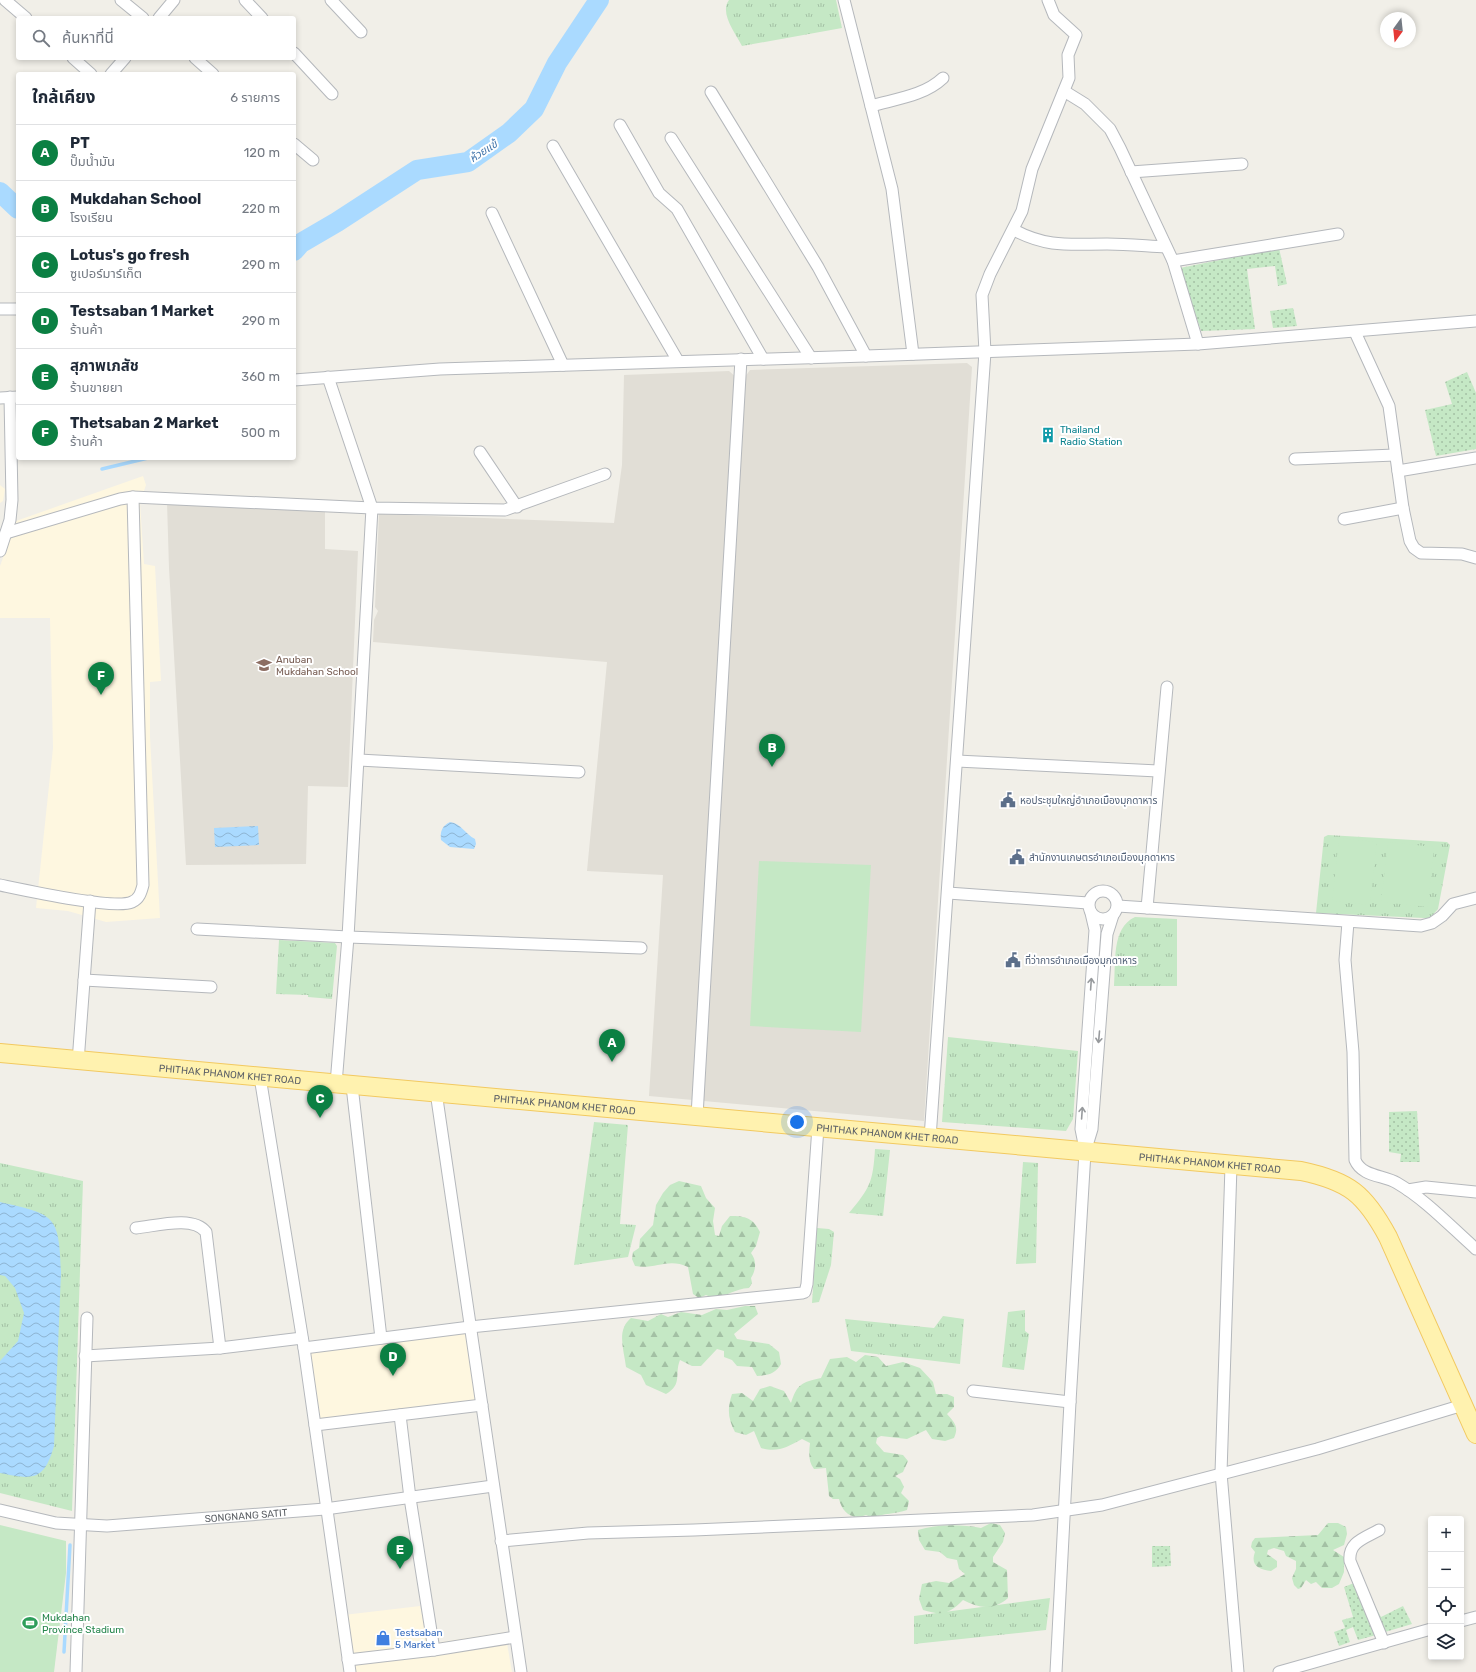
<!DOCTYPE html>
<html lang="th">
<meta charset="utf-8">
<style>
body{margin:0;font-family:Rubik,"Noto Sans Thai",sans-serif;background:#f2f2f3;color:#1f2937}
.controls{position:absolute;right:12px;bottom:12px;display:grid;overflow:hidden;border-radius:4px;box-shadow:0 2px 6px #0003}
.controls button{width:36px;height:36px;display:grid;place-items:center;padding:0;border:0;border-bottom:1px solid #e0e1e3;background:#fff;color:#1f2937;font:20px sans-serif}
.compass{position:absolute;left:1380px;top:12px;width:36px;height:36px;border-radius:50%;background:#fff;box-shadow:0 2px 6px #0003;rotate:195deg}
.you{position:absolute;left:797px;top:1122px;width:14px;height:14px;margin:-10px;border:3px solid #fff;border-radius:50%;background:#1a73e8;box-shadow:0 0 0 6px #1a73e833}
.badge{display:grid;place-items:center;width:26px;height:26px;border-radius:50%;background:#0b8043;color:#fff;font-size:13px;font-weight:700}
.pin{position:absolute;translate:-50% -33px;filter:drop-shadow(0 1px 2px #0008)}
.pin::after{content:'';position:absolute;top:21px;width:14px;height:12px;background:inherit;clip-path:polygon(0 0,100% 0,50% 100%)}
.list{margin:0;padding:0;list-style:none}
h2{display:flex;justify-content:space-between;align-items:center;height:52px;margin:0;padding:0 16px;font-size:17px}
h2 small{font-size:13px;font-weight:400;color:#747a83}
.list li{display:grid;grid-template-columns:26px 1fr auto;gap:12px;align-items:center;box-sizing:border-box;height:56px;padding:0 16px;border-top:1px solid #e0e1e3}
.list b{display:block;font-size:15px;white-space:nowrap}
.list p{margin:0;font-size:13px;white-space:nowrap;color:#747a83}
.list em{font-size:13px;font-style:normal;color:#747a83}
.icon{flex:none;width:22px;height:22px;fill:none;stroke:currentColor;stroke-width:2;stroke-linecap:round;stroke-linejoin:round}
.map{position:relative;flex:none;width:1476px;height:1672px;overflow:hidden}
.search{position:absolute;background:#fff;box-shadow:0 2px 6px #0003;left:16px;top:16px;width:280px;height:44px;display:flex;align-items:center;gap:10px;box-sizing:border-box;padding:0 14px;border-radius:4px;color:#747a83;font-size:15px}
.panel{position:absolute;background:#fff;box-shadow:0 2px 6px #0003;left:16px;top:72px;width:280px;height:388px;border-radius:4px}
.map>svg:first-child{display:block}
.commercial{fill:#fef7e0}
.education{fill:#e1ded6}
.grass{fill:url(#grass-tufts)}
.forest{fill:url(#forest-firs)}
.garden{fill:url(#garden-dots)}
.pitch{fill:#c5e8c5}
.water{fill:url(#water-waves)}
.lines{fill:none;stroke-linecap:round;stroke-linejoin:round}
.stream{stroke:#aadaff;stroke-width:3.5}
.river{stroke:#aadaff;stroke-width:20}
.street-casing{stroke:#b5b8bc;stroke-width:13}
.primary-casing{stroke:#f2c960;stroke-width:20}
.street{stroke:#fff;stroke-width:11}
.primary{stroke:#fff2af;stroke-width:18}
.oneway{stroke:#979a9d}
.labels{text-anchor:middle;stroke-width:4;stroke-linejoin:round;paint-order:stroke}
.culture-label{font-size:10px;fill:#0d838f;stroke:#fff;text-anchor:start}
.education-label{font-size:10px;fill:#785e54;stroke:#fff;text-anchor:start}
.service-label{font-size:10px;fill:#4e5e75;stroke:#fff;text-anchor:start}
.street-label{font-size:10px;fill:#5f6368;stroke:#fff}
.leisure-label{font-size:10px;fill:#27864d;stroke:#fff;text-anchor:start}
.shop-label{font-size:10px;fill:#366cbe;stroke:#fff;text-anchor:start}
.water-label{font-size:11px;font-style:italic;fill:#4174aa;stroke:#fff}
</style>
<div class="map">
<svg width="1476" height="1672" viewBox="0 0 1476 1672">
<defs>
<pattern id="grass-tufts" width="24" height="20" patternUnits="userSpaceOnUse"><rect width="24" height="20" fill="#c5e8c5"/><path d="M3 7l-1-3M5 7V3M7 7l1-3M15 17l-1-3M17 17v-4M19 17l1-3" fill="none" stroke="#a3c0a4"/></pattern>
<pattern id="forest-firs" width="22" height="20" patternUnits="userSpaceOnUse"><rect width="22" height="20" fill="#c5e8c5"/><path d="M5 1l3.5 6h-7zM16 11l3.5 6h-7z" fill="#a3c0a4"/></pattern>
<pattern id="garden-dots" width="8" height="8" patternUnits="userSpaceOnUse"><rect width="8" height="8" fill="#c5e8c5"/><path d="M2 2h.1M6 6h.1" fill="none" stroke="#a3c0a4" stroke-width="1.8" stroke-linecap="round"/></pattern>
<pattern id="water-waves" width="16" height="10" patternUnits="userSpaceOnUse"><rect width="16" height="10" fill="#aadaff"/><path d="M0 5q4-4 8 0t8 0" fill="none" stroke="#8eb4d2"/></pattern>
</defs>
<rect width="100%" height="100%" fill="#f1efe8"/>
<!-- commercial -->
<g class="commercial">
<polygon points="143,476 146,485 140,503 144,564 155,566 161,681 150,682 150,737 160,918 106,922 68,911 36,908 53,748 50,618 0,618 0,566 16,521"/>
<polygon points="0,485 5,489 3,501 0,503"/>
<polygon points="468,1330 479,1403 318,1421 307,1350"/>
<polygon points="420,1606 428,1644 505,1632 512,1672 344,1672 335,1616"/>
</g>
<!-- education -->
<g class="education">
<polygon points="967,363 972,367 924,1121 649,1096 663,875 587,871 607,662 373,642 374,620 378,611 375,607 379,514 614,523 622,465 624,375 729,371 736,377 745,377 750,370"/>
<polygon points="167,502 325,512 325,549 358,551 348,787 308,786 306,864 186,865 169,568"/>
</g>
<!-- grass -->
<g class="grass">
<path d="M729,0H836L842,28L742,46C736,34 719,13 729,0Z"/>
<polygon points="1328,835 1447,842 1450,845 1438,909 1430,918 1424,918 1316,913 1324,837"/>
<path d="M1135,917L1177,919V986H1114C1116,963 1111,928 1135,917Z"/>
<polygon points="279,940 335,943 337,946 332,999 308,997 308,995 276,994"/>
<polygon points="948,1037 1078,1051 1073,1119 1066,1131 942,1122"/>
<polygon points="594,1122 628,1125 620,1224 636,1225 628,1257 574,1265"/>
<path d="M875,1149L890,1150L883,1216L849,1213C870,1188 873,1182 875,1149Z"/>
<polygon points="1023,1162 1038,1163 1036,1263 1016,1264"/>
<polygon points="0,1163 83,1181 72,1511 0,1493"/>
<polygon points="817,1228 829,1229 834,1232 831,1265 819,1302 812,1303"/>
<polygon points="1025,1310 1025,1331 1029,1334 1024,1370 1002,1367 1008,1312"/>
<polygon points="943,1316 964,1319 960,1364 851,1351 845,1319 934,1328"/>
<polygon points="1050,1598 1046,1630 914,1644 914,1616"/>
</g>
<!-- forest -->
<g class="forest">
<path d="M679,1181L701,1186L706,1198L715,1208L713,1221L715,1235L719,1236L722,1226L730,1216C746,1216 753,1218 760,1232L756,1246L751,1253C757,1261 756,1270 751,1278L752,1283L749,1288C731,1289 721,1302 706,1295L699,1298L693,1294L688,1267C668,1257 655,1270 635,1266L632,1259L633,1252L639,1248L640,1239L653,1225L656,1205L663,1193L670,1185Z"/>
<path d="M745,1306H755L758,1314L734,1334L737,1339L769,1344L779,1352L781,1364C775,1374 769,1375 757,1376L752,1367L737,1366L732,1360L724,1357V1351L717,1349L701,1366H692L680,1360C674,1375 683,1384 666,1394L646,1385L641,1375L626,1367C624,1350 616,1330 631,1318L648,1321L661,1314L668,1317L681,1312L702,1315L716,1309L727,1310Z"/>
<path d="M865,1355L878,1357L886,1366L903,1362L920,1368L933,1382L936,1394H947L954,1397V1407L947,1414C955,1423 959,1427 954,1438L945,1441L932,1439L926,1430L907,1439L881,1436L877,1438L876,1443L884,1452L903,1455L908,1461L903,1472L895,1476L900,1479L904,1487L901,1493L909,1501L907,1510C896,1514 883,1513 873,1518L866,1515C852,1521 842,1512 839,1499H833L829,1496L826,1468L814,1469C808,1461 809,1452 810,1443L802,1439C787,1447 778,1453 761,1448L754,1431L746,1435L735,1432C728,1419 727,1409 732,1394L742,1393L753,1401L760,1389L770,1386L784,1391L791,1403C797,1384 802,1382 821,1378L830,1359L847,1357L856,1362Z"/>
<path d="M991,1523L1000,1525L1005,1533L1003,1542L993,1557V1562L1007,1570L1008,1598C994,1611 978,1608 963,1600C949,1614 942,1616 923,1610L919,1599L922,1584L936,1581L949,1583L965,1574L959,1569L957,1560L947,1558L940,1552L925,1550L919,1540L918,1530C936,1524 961,1524 981,1528Z"/>
<path d="M1328,1523H1338L1346,1527L1347,1534L1344,1545L1333,1550L1344,1557V1572L1339,1584L1332,1588H1322L1316,1582L1311,1584L1306,1580L1301,1588L1298,1589L1294,1585L1292,1578L1296,1569V1561L1286,1556L1284,1551L1274,1548L1268,1550L1267,1554L1277,1561V1567L1271,1571C1259,1569 1250,1566 1255,1552L1251,1547L1252,1542L1255,1538L1318,1535Z"/>
</g>
<!-- garden -->
<g class="garden">
<polygon points="1279,248 1287,284 1278,286 1275,266 1247,269 1255,329 1201,331 1180,268"/>
<polygon points="1293,308 1297,326 1273,328 1270,311"/>
<polygon points="1467,372 1476,393 1476,449 1436,456 1425,410 1452,404 1445,382"/>
<polygon points="1417,1111 1420,1162 1400,1162 1401,1154 1389,1152 1389,1112"/>
<polygon points="1152,1546 1170,1546 1171,1566 1152,1567"/>
<polygon points="1354,1583 1376,1635 1358,1640 1353,1627 1346,1630 1350,1642 1339,1646 1334,1632 1345,1628 1342,1620 1353,1617 1344,1587"/>
<polygon points="1370,1597 1381,1617 1403,1606 1412,1624 1385,1632"/>
</g>
<!-- pitch -->
<g class="pitch">
<polygon points="1339,838 1377,842 1370,905 1332,901"/>
<polygon points="1388,842 1434,847 1428,907 1381,902"/>
<polygon points="759,861 871,865 861,1032 750,1026"/>
<polygon points="0,1525 66,1541 66,1573 54,1672 0,1672"/>
</g>
<!-- water -->
<g class="water">
<path d="M450,822C462,824 465,834 475,839L476,844L474,849L450,847L441,840C440,831 442,826 450,822Z"/>
<polygon points="258,826 259,845 215,847 214,828"/>
<path d="M0,1202C55,1215 59,1214 61,1272L54,1446C44,1481 33,1480 0,1473V1361L18,1341L24,1313L15,1288L5,1276L0,1275Z"/>
</g>
<g class="lines">
<!-- stream -->
<g class="stream">
<polyline points="102,469 148,458"/>
<polyline points="64,1652 70,1545"/>
</g>
<!-- river -->
<g class="river">
<polyline points="0,192 18,209"/>
<polyline points="294,251 301,243 337,222 417,170 468,162 509,133 534,109 557,63 599,0"/>
</g>
<!-- street casing -->
<g class="street-casing">
<g id="street">
<polyline points="5,0 26,18"/>
<polyline points="121,0 143,18"/>
<polyline points="245,0 262,18"/>
<polyline points="331,0 361,32"/>
<polyline points="844,0 892,189 913,354"/>
<polyline points="159,18 174,0"/>
<polyline points="294,53 332,94"/>
<polyline points="73,58 91,74"/>
<polyline points="195,58 213,74"/>
<polyline points="111,74 125,58"/>
<polyline points="1064,91 1085,104 1110,129 1120,148 1173,261 1198,344"/>
<polyline points="711,92 818,267 866,356"/>
<path d="M871,106C895,99 924,96 943,78"/>
<polyline points="620,125 659,193 677,209 763,359"/>
<polyline points="671,138 811,358"/>
<polyline points="294,144 313,160"/>
<polyline points="553,146 678,361"/>
<polyline points="1131,172 1242,164"/>
<polyline points="492,213 563,365"/>
<path d="M1014,230C1048,248 1070,244 1107,244C1127,244 1146,246 1166,247"/>
<polyline points="1173,261 1338,234"/>
<polyline points="0,309 18,309"/>
<polyline points="1355,332 1389,406 1403,508 1410,541 1414,548 1421,553 1462,554 1476,558"/>
<polyline points="328,377 372,508 348,937 336,1084"/>
<polyline points="294,380 440,369 866,356 1198,344 1476,321"/>
<polyline points="0,398 18,397"/>
<polyline points="480,452 517,507"/>
<polyline points="1295,459 1395,455"/>
<polyline points="1398,471 1476,458"/>
<polyline points="1344,519 1403,508"/>
<polyline points="6,533 120,499 133,497 372,508 505,510 605,474"/>
<polyline points="0,551 10,520 12,500 10,397"/>
<polyline points="359,760 579,772"/>
<polyline points="957,761 1158,771"/>
<path d="M0,885C24,890 114,910 132,902C139,899 141,893 143,885L133,497"/>
<circle cx="1103" cy="905" r="14"/>
<polyline points="948,893 1088,903"/>
<polyline points="1118,906 1421,926 1432,923 1442,916 1453,904 1476,898"/>
<polyline points="1147,908 1167,687"/>
<path d="M1348,922L1345,960L1353,1052L1355,1160C1362,1177 1384,1175 1397,1183C1426,1200 1451,1227 1476,1249"/>
<polyline points="197,929 348,937 641,948"/>
<polyline points="84,980 211,987"/>
<polyline points="78,1062 90,901"/>
<polyline points="260,1077 304,1348 350,1672"/>
<polyline points="352,1086 381,1338"/>
<polyline points="436,1092 521,1672"/>
<polyline points="697,1116 741,359"/>
<polyline points="930,1138 985,352 982,295 990,274 1022,211 1032,169 1069,78 1068,55 1076,35 1054,15 1048,0"/>
<polyline points="1085,1149 1081,1129 1095,930 1091,913"/>
<polyline points="1231,1166 1221,1473 1238,1672"/>
<polyline points="1408,1190 1426,1187 1476,1192"/>
<path d="M136,1228C156,1226 193,1215 206,1232L220,1348"/>
<polyline points="304,1348 470,1327 802,1293 805,1292 807,1284 818,1127"/>
<polyline points="85,1356 220,1348 302,1338"/>
<polyline points="973,1391 1070,1402"/>
<polyline points="400,1415 410,1498 434,1650"/>
<polyline points="315,1425 482,1405"/>
<path id="s1" d="M0,1510L56,1523L107,1526L325,1509L493,1486"/>
<path d="M1379,1530C1365,1538 1348,1542 1350,1561L1384,1643"/>
<polyline points="501,1541 588,1533 694,1530 1033,1515 1102,1505 1317,1449 1463,1405"/>
<polyline points="1461,1621 1476,1617"/>
<polyline points="348,1660 434,1650 515,1637"/>
<polyline points="76,1672 87,1318"/>
<polyline points="1056,1672 1070,1402 1085,1152 1092,1129 1107,934 1113,915"/>
<polyline points="1279,1672 1431,1629"/>
</g>
</g>
<!-- primary casing -->
<g class="primary-casing">
<g id="primary">
<path id="s2" d="M0,1053L1301,1171C1349,1181 1365,1194 1388,1237L1476,1434"/>
</g>
</g>
<!-- street -->
<use href="#street" class="street"/>
<!-- primary -->
<use href="#primary" class="primary"/>
</g>
<!-- one-way arrows -->
<defs><path id="oneway-shaft" d="M-6 0H5M1.5-3L5.5 0L1.5 3" fill="none" stroke-width="1.6" stroke-linecap="round" stroke-linejoin="round"/></defs>
<g class="oneway">
<use href="#oneway-shaft" transform="translate(1091 984) rotate(-86)"/>
<use href="#oneway-shaft" transform="translate(1099 1037) rotate(95)"/>
<use href="#oneway-shaft" transform="translate(1082 1113) rotate(-86)"/>
</g>
<!-- icons -->
<defs>
<g id="building-bare" transform="scale(1.2)"><path d="M-4-6H4V6H1V3H-1V6H-4ZM-2.5-4.3h1.7v1.8h-1.7ZM.8-4.3h1.7v1.8H.8ZM-2.5-1h1.7V.8h-1.7ZM.8-1h1.7V.8H.8Z" fill="#0f9aa8" stroke="#fff" stroke-width="2.5" paint-order="stroke"/></g>
<g id="school-bare" transform="scale(1.2)"><path d="M0-5L7-2L0 1L-7-2ZM-4 1L0 2.5L4 1V4Q0 6-4 4Z" fill="#8d6e63" stroke="#fff" stroke-width="2.5" paint-order="stroke"/></g>
<g id="civic-bare" transform="scale(1.2)"><path d="M-.6-6.5H3V-4.5H.6V-3L4-1V1h2V6H-6V1h2V-1L-.6-3ZM-1.2 2.5V6h2.4V2.5Z" fill="#5c6f8a" stroke="#fff" stroke-width="2.5" paint-order="stroke"/></g>
<g id="stadium-bare" transform="scale(1.2)"><path d="M0-5a6.5 5 0 1 0 0 10a6.5 5 0 1 0 0-10ZM-3.5-1.8h7v3.6h-7Z" fill="#2e9e5b" stroke="#fff" stroke-width="2.5" paint-order="stroke"/></g>
<g id="shop-bare" transform="scale(1.2)"><path d="M-5-2.5h2.3a2.7 3.5 0 0 1 5.4 0H5L5.5 6h-11ZM-1.5-2.5h3a1.5 2.3 0 0 0-3 0Z" fill="#3f7fe0" stroke="#fff" stroke-width="2.5" paint-order="stroke"/></g>
</defs>
<g fill-rule="evenodd">
<use href="#building-bare" x="1048" y="435"/>
<use href="#school-bare" x="264" y="665"/>
<use href="#civic-bare" x="1008" y="800"/>
<use href="#civic-bare" x="1017" y="857"/>
<use href="#civic-bare" x="1013" y="960"/>
<use href="#stadium-bare" x="30" y="1623"/>
<use href="#shop-bare" x="383" y="1638"/>
</g>
<g class="labels">
<!-- culture labels -->
<g class="culture-label">
<text x="1060" y="433">Thailand<tspan x="1060" dy="12">Radio Station</tspan></text>
</g>
<!-- education labels -->
<g class="education-label">
<text x="276" y="663">Anuban<tspan x="276" dy="12">Mukdahan School</tspan></text>
</g>
<!-- service labels -->
<g class="service-label">
<text x="1020" y="804">หอประชุมใหญ่อำเภอเมืองมุกดาหาร</text>
<text x="1029" y="861">สำนักงานเกษตรอำเภอเมืองมุกดาหาร</text>
<text x="1025" y="964">ที่ว่าการอำเภอเมืองมุกดาหาร</text>
</g>
<!-- street labels -->
<g class="street-label">
<text dy="4" stroke="none"><textPath href="#s2" startOffset="231">PHITHAK PHANOM KHET ROAD</textPath></text>
<text dy="4" stroke="none"><textPath href="#s2" startOffset="567">PHITHAK PHANOM KHET ROAD</textPath></text>
<text dy="4" stroke="none"><textPath href="#s2" startOffset="891">PHITHAK PHANOM KHET ROAD</textPath></text>
<text dy="4" stroke="none"><textPath href="#s2" startOffset="1215">PHITHAK PHANOM KHET ROAD</textPath></text>
<text dy="4" stroke="none"><textPath href="#s1" startOffset="248">SONGNANG SATIT</textPath></text>
</g>
<!-- leisure labels -->
<g class="leisure-label">
<text x="42" y="1621">Mukdahan<tspan x="42" dy="12">Province Stadium</tspan></text>
</g>
<!-- shop labels -->
<g class="shop-label">
<text x="395" y="1636">Testsaban<tspan x="395" dy="12">5 Market</tspan></text>
</g>
<!-- water labels -->
<g class="water-label">
<text transform="translate(483 151) rotate(-33)" y="4">ห้วยแข้</text>
</g>
</g>
</svg>
<div class="controls">
<button>+</button>
<button>−</button>
<button><svg class="icon" aria-label="locate" viewBox="0 0 24 24"><circle cx="12" cy="12" r="6"/><path d="M12 2v4M12 18v4M2 12h4M18 12h4"/></svg></button>
<button><svg class="icon" aria-label="layers" viewBox="0 0 24 24"><path d="M12 4l9 5-9 5-9-5zM3 14l9 5 9-5"/></svg></button>
</div>
<svg class="compass" viewBox="-18 -18 36 36"><path d="M0-13l5 13h-10z" fill="#e53935"/><path d="M0 13l5-13h-10z" fill="#747a83"/></svg>
<div class="you"></div>
<div class="pin badge" style="left:612px;top:1062px">A</div>
<div class="pin badge" style="left:772px;top:767px">B</div>
<div class="pin badge" style="left:320px;top:1118px">C</div>
<div class="pin badge" style="left:393px;top:1376px">D</div>
<div class="pin badge" style="left:400px;top:1569px">E</div>
<div class="pin badge" style="left:101px;top:695px">F</div>
<div class="search"><svg class="icon" aria-label="search" viewBox="0 0 24 24"><circle cx="10" cy="10" r="6"/><path d="M15 15l6 6"/></svg>ค้นหาที่นี่</div>
<section class="panel">
<h2>ใกล้เคียง<small>6 รายการ</small></h2>
<ul class="list">
<li><span class="badge">A</span><div><b>PT</b><p>ปั๊มน้ำมัน</p></div><em>120 m</em></li>
<li><span class="badge">B</span><div><b>Mukdahan School</b><p>โรงเรียน</p></div><em>220 m</em></li>
<li><span class="badge">C</span><div><b>Lotus's go fresh</b><p>ซูเปอร์มาร์เก็ต</p></div><em>290 m</em></li>
<li><span class="badge">D</span><div><b>Testsaban 1 Market</b><p>ร้านค้า</p></div><em>290 m</em></li>
<li><span class="badge">E</span><div><b>สุภาพเภสัช</b><p>ร้านขายยา</p></div><em>360 m</em></li>
<li><span class="badge">F</span><div><b>Thetsaban 2 Market</b><p>ร้านค้า</p></div><em>500 m</em></li>
</ul>
</section>
</div>
